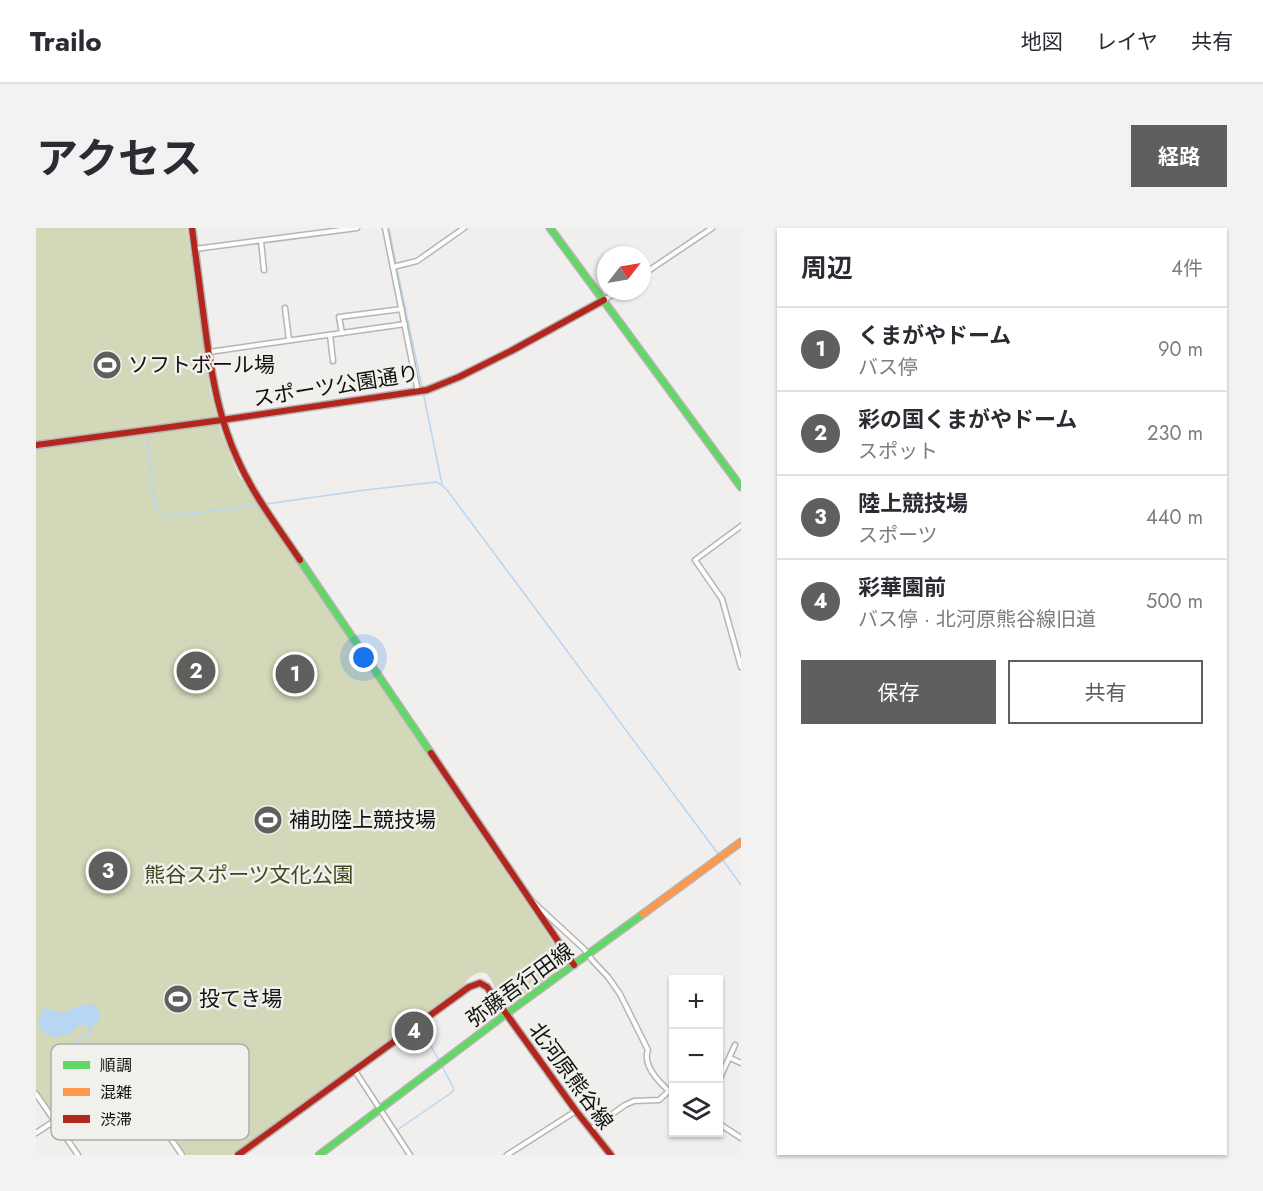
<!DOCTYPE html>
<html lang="ja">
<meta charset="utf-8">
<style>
body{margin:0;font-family:Jost,"Noto Sans JP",sans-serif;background:#f2f2f3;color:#2b2b33}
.controls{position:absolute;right:18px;bottom:18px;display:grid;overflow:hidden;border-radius:0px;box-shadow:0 2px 4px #0004}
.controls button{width:54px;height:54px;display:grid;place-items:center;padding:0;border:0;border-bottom:2px solid #e1e1e2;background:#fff;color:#2b2b33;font:30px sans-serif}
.compass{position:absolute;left:561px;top:18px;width:54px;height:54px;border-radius:50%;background:#fff;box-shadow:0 2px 4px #0004;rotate:59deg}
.you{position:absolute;left:328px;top:430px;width:21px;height:21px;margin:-15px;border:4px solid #fff;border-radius:50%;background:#1a73e8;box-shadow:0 0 0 9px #1a73e833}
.badge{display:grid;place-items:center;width:39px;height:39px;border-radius:50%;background:#5f5f5d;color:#fff;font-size:20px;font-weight:700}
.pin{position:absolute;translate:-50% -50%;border:3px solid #fff;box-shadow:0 2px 6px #0006}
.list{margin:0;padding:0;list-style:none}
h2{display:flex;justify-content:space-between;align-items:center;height:78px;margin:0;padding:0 24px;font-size:26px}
h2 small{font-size:20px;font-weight:400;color:#7c7c81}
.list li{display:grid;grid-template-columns:39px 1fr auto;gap:18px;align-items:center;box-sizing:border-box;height:84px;padding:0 24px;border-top:2px solid #e1e1e2}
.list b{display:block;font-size:22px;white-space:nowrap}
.list p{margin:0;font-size:20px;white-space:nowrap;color:#7c7c81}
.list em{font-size:20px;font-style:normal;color:#7c7c81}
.actions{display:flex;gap:12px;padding:18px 24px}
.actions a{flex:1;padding:14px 0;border:2px solid #5f5f5d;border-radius:0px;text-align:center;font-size:21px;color:#5f5f5d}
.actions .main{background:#5f5f5d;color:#fff}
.icon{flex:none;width:33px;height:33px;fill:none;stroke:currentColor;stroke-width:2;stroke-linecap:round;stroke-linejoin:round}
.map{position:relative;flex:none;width:705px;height:927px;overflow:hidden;border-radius:0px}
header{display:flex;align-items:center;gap:36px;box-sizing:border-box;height:84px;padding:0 30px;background:#fff;border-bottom:2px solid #e1e1e2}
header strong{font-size:28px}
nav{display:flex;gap:33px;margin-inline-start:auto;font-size:21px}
.intro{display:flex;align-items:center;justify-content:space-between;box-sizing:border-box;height:144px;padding:0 36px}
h1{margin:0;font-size:42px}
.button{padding:15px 27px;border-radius:0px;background:#5f5f5d;color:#fff;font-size:21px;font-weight:700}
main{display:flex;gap:36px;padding:0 36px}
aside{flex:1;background:#fff;border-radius:0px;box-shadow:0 2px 4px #0004}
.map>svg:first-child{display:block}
.green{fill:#d2d8b8}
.water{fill:#b7d6f3}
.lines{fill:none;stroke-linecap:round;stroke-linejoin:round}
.stream{stroke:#b7d6f3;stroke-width:1.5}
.street-casing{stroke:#b6b5b3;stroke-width:7}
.fast-casing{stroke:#b6b5b3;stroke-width:9}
.slow-casing{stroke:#b6b5b3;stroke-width:9}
.jam-casing{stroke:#b6b5b3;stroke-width:9}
.street{stroke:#fdfdfc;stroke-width:4}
.fast{stroke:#63d668;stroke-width:6}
.slow{stroke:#ff974d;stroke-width:6}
.jam{stroke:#b3261e;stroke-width:6}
.labels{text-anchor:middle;stroke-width:5;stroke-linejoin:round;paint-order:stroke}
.poi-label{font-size:21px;fill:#11110f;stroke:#f2f0ec;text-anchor:start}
.street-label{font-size:21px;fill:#11110f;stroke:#f2f0ec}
.park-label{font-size:21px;fill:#40481f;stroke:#f2f0ec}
.key{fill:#f2f0ec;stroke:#aeadaa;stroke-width:1.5}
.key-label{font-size:16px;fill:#11110f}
</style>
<header>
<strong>Trailo</strong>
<nav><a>地図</a><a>レイヤ</a><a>共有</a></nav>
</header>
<div class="intro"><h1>アクセス</h1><a class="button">経路</a></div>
<main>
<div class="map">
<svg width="705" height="927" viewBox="0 0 705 927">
<rect width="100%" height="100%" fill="#f1efed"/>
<!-- green -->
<path class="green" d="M0,0H151L174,162L185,204L202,246L526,728L521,744L474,776L469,777C467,773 463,769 461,765C458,759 456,752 452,747C443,740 432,750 428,757L195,927H148L90,842L19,891L0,863Z"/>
<!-- water -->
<path class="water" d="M55,776L60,778L64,786L63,792L55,800L56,804L39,818L37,816L51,806L53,801L52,797L41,798L34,807L26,806L20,810C1,801 0,800 7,780L27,785L38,780Z"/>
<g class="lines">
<!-- stream -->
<g class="stream">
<polyline points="353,0 360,36"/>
<polyline points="361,41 386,159"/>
<polyline points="387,164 406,256"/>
<polyline points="0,221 111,206 119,279 130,288 225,277"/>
<polyline points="230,276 329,262 400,254 406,257 411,262 683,627"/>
<polyline points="686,631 705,657"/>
<polyline points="385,801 404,834"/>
<polyline points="376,927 361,902 415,865 418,861 406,838"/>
</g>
<!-- street casing -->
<g class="street-casing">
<g id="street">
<polyline points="349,0 382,164"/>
<polyline points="225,13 228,42"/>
<polyline points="159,21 321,0"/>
<polyline points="357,39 381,33 428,0"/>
<polyline points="606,47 676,0"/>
<polyline points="568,72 582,63"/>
<polyline points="249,80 253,112"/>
<polyline points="306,105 303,89 366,81"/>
<polyline points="294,107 297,133"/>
<polyline points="173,124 369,96"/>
<polyline points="705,298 659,332 686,371 705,439"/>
<path d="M495,672L548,721L556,732L572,749L584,766L612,822C606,837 623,854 633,863"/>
<polyline points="694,830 705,835"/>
<polyline points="319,843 374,927"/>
<polyline points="682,854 699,817"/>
<polyline points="0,866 42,927"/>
<polyline points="682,895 705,910"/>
<polyline points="554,902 589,877 598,873 623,872 633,863 638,862"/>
<polyline points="0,905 90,846 146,927"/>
<polyline points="471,927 540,883"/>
</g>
</g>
<!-- fast casing -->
<g class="fast-casing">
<g id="fast">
<polyline points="514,0 705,259"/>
<polyline points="264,332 395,525"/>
<polyline points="283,927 470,786 607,686"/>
</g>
</g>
<!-- slow casing -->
<g class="slow-casing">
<polyline id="slow" points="607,686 705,614"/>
</g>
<!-- jam casing -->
<g class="jam-casing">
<g id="jam">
<path d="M156,0C161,38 166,76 171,114C177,154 184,193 201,230C217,267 242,299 264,332"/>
<polyline points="0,217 186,192 391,162 423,149 475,123 568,72"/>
<polyline points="395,525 538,737"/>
<polyline points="202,927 433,759 444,755 451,759 540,883 575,927"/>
</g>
</g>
<!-- street -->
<use href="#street" class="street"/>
<!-- fast -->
<use href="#fast" class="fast"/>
<!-- slow -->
<use href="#slow" class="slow"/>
<!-- jam -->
<use href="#jam" class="jam"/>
</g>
<!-- icons -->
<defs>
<g id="stadium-disc" transform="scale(1.5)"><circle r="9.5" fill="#5f5f5d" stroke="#f2f0ec"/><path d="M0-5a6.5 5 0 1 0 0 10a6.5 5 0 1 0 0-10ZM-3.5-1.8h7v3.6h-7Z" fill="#fff"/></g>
</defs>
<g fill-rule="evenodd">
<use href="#stadium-disc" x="71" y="137"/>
<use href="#stadium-disc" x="232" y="592"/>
<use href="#stadium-disc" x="142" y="771"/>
</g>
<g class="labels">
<!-- poi labels -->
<g class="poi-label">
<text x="92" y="144">ソフトボール場</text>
<text x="253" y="599">補助陸上競技場</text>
<text x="163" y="778">投てき場</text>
</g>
<!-- street labels -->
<g class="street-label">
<text transform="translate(300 158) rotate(-9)" y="7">スポーツ公園通り</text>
<text transform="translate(484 757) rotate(-36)" y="7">弥藤吾行田線</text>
<text transform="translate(535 848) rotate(54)" y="7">北河原熊谷線</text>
</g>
<!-- park labels -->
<g class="park-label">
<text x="213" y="654">熊谷スポーツ文化公園</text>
</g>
</g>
<!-- legend -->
<rect x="15" y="816" width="198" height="96" rx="9" class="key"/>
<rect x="27" y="833" width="27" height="8" fill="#63d668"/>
<rect x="27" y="860" width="27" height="8" fill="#ff974d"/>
<rect x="27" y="887" width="27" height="8" fill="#b3261e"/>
<g class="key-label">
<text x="64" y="843">順調</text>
<text x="64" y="870">混雑</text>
<text x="64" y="897">渋滞</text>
</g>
</svg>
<div class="controls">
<button>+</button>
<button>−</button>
<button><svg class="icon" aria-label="layers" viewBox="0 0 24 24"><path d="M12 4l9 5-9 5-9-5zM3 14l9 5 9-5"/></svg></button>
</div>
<svg class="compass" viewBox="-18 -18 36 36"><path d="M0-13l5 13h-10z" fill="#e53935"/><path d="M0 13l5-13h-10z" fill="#7c7c81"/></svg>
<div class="you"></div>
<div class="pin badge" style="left:259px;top:446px">1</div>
<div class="pin badge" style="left:160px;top:443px">2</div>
<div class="pin badge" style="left:72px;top:643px">3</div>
<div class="pin badge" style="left:378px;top:803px">4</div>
</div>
<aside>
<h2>周辺<small>4件</small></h2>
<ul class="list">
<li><span class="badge">1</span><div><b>くまがやドーム</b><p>バス停</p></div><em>90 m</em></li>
<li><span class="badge">2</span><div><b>彩の国くまがやドーム</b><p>スポット</p></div><em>230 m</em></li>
<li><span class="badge">3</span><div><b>陸上競技場</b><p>スポーツ</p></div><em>440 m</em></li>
<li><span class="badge">4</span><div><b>彩華園前</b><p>バス停 · 北河原熊谷線旧道</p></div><em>500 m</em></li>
</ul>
<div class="actions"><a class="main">保存</a><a>共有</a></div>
</aside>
</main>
